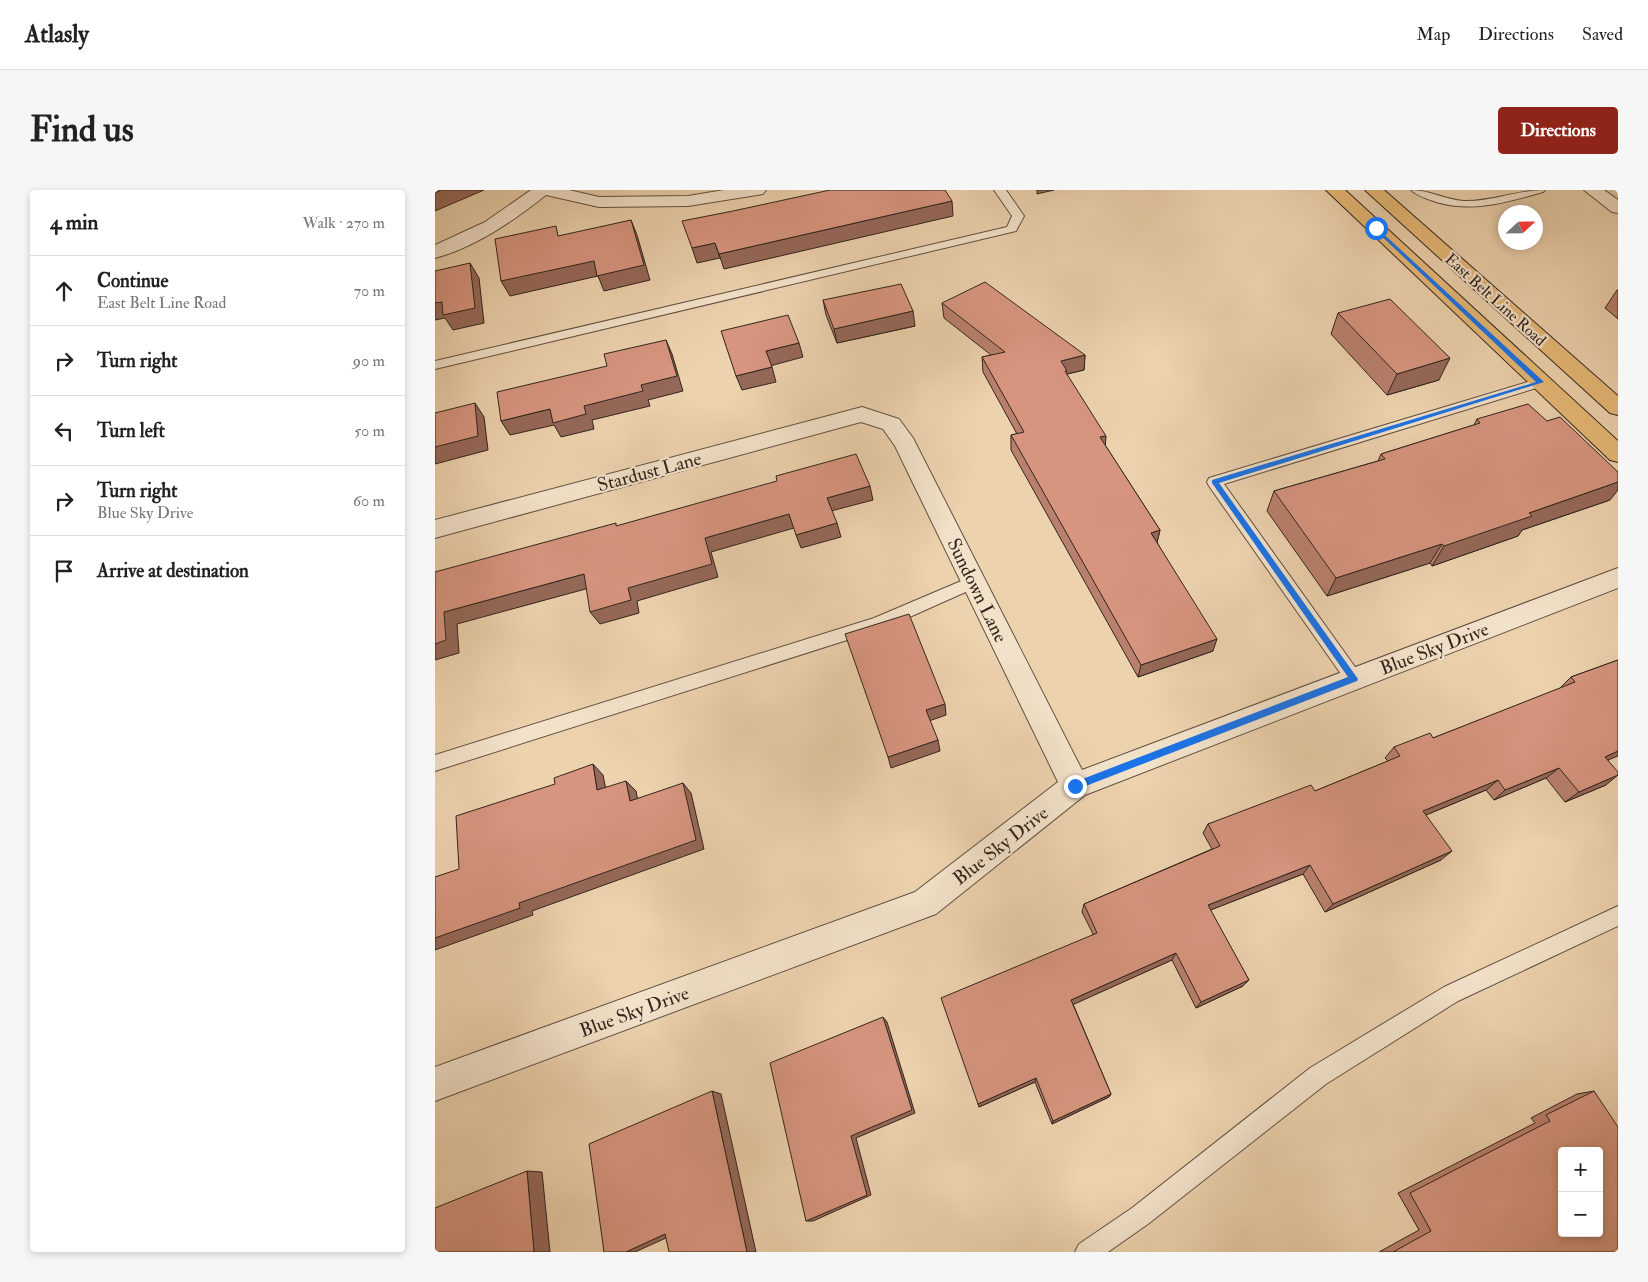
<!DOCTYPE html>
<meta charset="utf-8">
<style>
body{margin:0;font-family:"IM FELL Double Pica",serif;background:#f6f6f6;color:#222}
.controls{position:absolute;right:15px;bottom:15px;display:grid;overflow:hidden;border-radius:5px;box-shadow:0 2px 8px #0003}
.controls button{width:45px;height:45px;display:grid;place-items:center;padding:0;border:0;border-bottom:1px solid #e0e0e0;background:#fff;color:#222;font:25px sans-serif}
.compass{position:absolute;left:1063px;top:15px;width:45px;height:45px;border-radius:50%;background:#fff;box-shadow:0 2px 8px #0003;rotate:68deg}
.stop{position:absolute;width:15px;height:15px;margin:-11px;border:4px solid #1a73e8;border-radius:50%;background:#fff}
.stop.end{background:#1a73e8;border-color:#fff;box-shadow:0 1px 5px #0008}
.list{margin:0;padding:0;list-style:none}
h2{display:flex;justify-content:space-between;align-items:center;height:65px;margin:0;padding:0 20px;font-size:21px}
h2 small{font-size:16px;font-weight:400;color:#767676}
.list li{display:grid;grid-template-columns:32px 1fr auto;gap:15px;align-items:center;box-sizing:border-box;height:70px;padding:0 20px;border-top:1px solid #e0e0e0}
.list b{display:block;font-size:19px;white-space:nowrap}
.list p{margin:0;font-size:16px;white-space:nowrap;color:#767676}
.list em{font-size:16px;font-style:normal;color:#767676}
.icon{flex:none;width:28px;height:28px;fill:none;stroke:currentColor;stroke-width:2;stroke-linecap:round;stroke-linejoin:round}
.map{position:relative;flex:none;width:1183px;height:1062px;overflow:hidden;border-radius:5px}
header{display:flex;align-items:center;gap:30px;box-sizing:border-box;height:70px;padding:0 25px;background:#fff;border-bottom:1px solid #e0e0e0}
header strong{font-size:24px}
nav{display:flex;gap:28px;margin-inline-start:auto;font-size:18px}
.intro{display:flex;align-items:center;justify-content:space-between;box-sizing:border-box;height:120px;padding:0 30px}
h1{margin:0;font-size:35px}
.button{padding:12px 22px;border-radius:5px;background:#8f2418;color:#fff;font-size:18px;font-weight:700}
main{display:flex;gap:30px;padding:0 30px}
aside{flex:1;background:#fff;border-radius:5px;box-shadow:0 2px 8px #0003}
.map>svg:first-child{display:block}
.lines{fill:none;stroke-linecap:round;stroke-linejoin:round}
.service-casing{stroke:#605041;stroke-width:2}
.minor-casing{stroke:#605041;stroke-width:2}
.primary-casing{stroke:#31251d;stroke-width:2}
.service{fill:#f3e2ca;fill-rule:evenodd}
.minor{fill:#f3e2ca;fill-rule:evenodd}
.primary{fill:#e6b977;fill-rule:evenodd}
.wall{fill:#b9806d;stroke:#31251d}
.shaded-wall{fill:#966859;stroke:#31251d}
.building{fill:#d7957f;stroke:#31251d;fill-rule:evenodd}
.route{fill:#1a73e8}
.labels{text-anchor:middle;stroke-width:4.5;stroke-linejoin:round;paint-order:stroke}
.far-street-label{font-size:16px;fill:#31251d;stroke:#f3e2ca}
.street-label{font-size:19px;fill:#31251d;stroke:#f3e2ca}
</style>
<header>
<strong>Atlasly</strong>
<nav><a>Map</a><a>Directions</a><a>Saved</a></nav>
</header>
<div class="intro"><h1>Find us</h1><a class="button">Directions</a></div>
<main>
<aside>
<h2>4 min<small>Walk · 270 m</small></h2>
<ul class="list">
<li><svg class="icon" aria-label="ahead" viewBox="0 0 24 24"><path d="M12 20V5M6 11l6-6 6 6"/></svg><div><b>Continue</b><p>East Belt Line Road</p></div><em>70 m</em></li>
<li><svg class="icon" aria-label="right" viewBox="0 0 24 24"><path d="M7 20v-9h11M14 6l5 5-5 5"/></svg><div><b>Turn right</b></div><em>90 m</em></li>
<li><svg class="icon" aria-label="left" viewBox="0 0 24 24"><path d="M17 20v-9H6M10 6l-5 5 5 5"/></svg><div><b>Turn left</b></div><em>50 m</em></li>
<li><svg class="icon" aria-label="right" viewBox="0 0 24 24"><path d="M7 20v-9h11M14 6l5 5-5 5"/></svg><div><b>Turn right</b><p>Blue Sky Drive</p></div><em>60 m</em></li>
<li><svg class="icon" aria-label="arrive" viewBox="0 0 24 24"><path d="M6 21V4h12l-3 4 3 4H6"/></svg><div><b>Arrive at destination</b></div></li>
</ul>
</aside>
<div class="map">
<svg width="1183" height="1062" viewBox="0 0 1183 1062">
<rect width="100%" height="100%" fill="#edd2ae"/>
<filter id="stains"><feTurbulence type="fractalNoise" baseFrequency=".004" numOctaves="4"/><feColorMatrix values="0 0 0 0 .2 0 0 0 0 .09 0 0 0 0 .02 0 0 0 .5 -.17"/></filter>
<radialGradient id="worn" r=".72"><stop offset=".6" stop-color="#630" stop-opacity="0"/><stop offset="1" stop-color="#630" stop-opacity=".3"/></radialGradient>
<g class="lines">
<!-- service casing -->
<g class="service-casing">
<g id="service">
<polygon points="559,0 571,0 589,26 581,41 0,179 0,171 572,37 577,26"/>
<path d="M976,0C995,0 1010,10 1029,11C1057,12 1082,0 1110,0L1108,2C1072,12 1038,23 1001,12C993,9 982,6 976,0Z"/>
<polygon points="1106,188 1111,189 1113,192 1111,195 789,294 925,484 927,489 925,494 919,496 913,494 774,296 772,292 774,288"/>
<polygon points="538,386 544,388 546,392 544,396 450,438 0,581 0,565 439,428"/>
<polygon points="1183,716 1183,736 1023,811 891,894 713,1034 673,1062 640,1062 644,1054 697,1018 875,878 1009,797"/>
</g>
</g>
<!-- minor casing -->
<g class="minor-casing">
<g id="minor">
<path d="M96,0H134L164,7L253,6L289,0H331L328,4L322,5L253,16L164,17L111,5C78,31 41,57 0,68V55L50,32Z"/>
<polygon points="1149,0 1169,0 1183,10 1183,23 1177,22"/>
<polygon points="427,217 464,229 478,248 647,580 1183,378 1183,398 650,605 501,724 0,911 0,877 480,702 623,592 460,256 448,239 426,232 0,348 0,330"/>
</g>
</g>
<!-- primary casing -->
<g class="primary-casing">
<g id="primary">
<polygon points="891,0 910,0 1183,251 1183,272 1175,270"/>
<polygon points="930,0 949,0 1183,206 1183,225 1175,223"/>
</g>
</g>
<!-- service -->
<use href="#service" class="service"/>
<!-- minor -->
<use href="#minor" class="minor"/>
<!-- primary -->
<use href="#primary" class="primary"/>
</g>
<!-- wall -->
<g class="wall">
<polygon points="1182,100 1183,100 1183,129 1170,118"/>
<polygon points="388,110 480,136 402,153 391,125"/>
<polygon points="507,113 650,165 649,180 632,184 632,185 670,255 725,340 722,352 778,461 703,487 576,260 576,245 582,244 548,182 547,167 556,165 509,128"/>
<polygon points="903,123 1004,190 952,205 896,144"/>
<polygon points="1042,229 1175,310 1087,340 1083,346 997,376 995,373 892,406 832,321 839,301 943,271 946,264 1039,235"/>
<polygon points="1183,470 1171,595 1130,612 1111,588 1059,610 1051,600 991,625 1006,670 890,722 868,684 775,720 814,790 808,796 761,818 737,770 638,814 676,904 674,907 617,934 600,892 544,917 543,914 658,744 647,722 649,714 777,659 768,643 773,634 880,601 953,571 950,568 959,557 998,548 1124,499 1136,487"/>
<polygon points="1159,901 1183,1062 944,1062 984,1040 963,1003 1100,933 1096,928 1142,904"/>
</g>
<!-- shaded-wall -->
<g class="shaded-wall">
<polygon points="6,0 49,0 0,21 0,3"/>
<polygon points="602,0 619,0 602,4"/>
<polygon points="517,11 518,26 289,79 284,64"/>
<polygon points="196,30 202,45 215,90 169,101 163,86 75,106 66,91"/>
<polygon points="280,53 285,68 262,73 257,58"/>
<polygon points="35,73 44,88 49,133 18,140 10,128 0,130 0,113"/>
<polygon points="478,121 480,136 402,153 399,139"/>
<polygon points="231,150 237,164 248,201 213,210 215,216 157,230 159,239 126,247 119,235 75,245 66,231 115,219 149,216 206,195"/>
<polygon points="364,153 368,167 335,176 331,161"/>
<polygon points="650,165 649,180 632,184 632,195 626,171"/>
<polygon points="1015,168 1004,190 952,205 962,184"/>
<polygon points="337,177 341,192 307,200 301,186"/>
<polygon points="40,213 49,227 53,260 0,274 0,257"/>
<polygon points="671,246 670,260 665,247"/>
<polygon points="1183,292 1183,300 1175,310 1087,340 1083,346 997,376 1009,356 1094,323"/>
<polygon points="435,296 438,310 396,321 392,308"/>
<polygon points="354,324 359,338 276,362 283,387 202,411 204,423 165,434 155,422 270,348"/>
<polygon points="402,333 406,347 366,358 361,345"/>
<polygon points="725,340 722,353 716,343"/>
<polygon points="1007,354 995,373 892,406 901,388"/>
<polygon points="149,384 158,397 22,434 24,463 0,470 0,454 9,422"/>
<polygon points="782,449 778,461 703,487 706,475"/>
<polygon points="510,514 511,525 494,531 491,520"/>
<polygon points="503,550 505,561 456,578 453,567"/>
<polygon points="1183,561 1183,566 1156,577 1170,567"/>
<polygon points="158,574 168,585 173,610 162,600"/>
<polygon points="1124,578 1111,588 1059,610 1070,600"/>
<polygon points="1183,585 1171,595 1130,612 1144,602"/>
<polygon points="1063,590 1051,600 979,630 988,621"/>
<polygon points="191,591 201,601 205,621 195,611"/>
<polygon points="248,593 256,603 269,659 97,721 98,725 0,760 0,748 84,713"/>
<polygon points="1017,661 1006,670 890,722 898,714"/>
<polygon points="875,675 868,684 768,723 773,715"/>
<polygon points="741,763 737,770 635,816 636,810"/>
<polygon points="814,790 808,796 761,818 766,812"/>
<polygon points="448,827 452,832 480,923 421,948 436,1005 378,1031 371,1031 416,946"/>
<polygon points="601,888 600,892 544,917 543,914"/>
<polygon points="277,901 286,904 321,1062 312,1062"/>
<polygon points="676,904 674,907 617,934 618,931"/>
<polygon points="92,981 107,982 115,1062 99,1062"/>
<polygon points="242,1043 200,1062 191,1062 230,1044"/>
</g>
<!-- building -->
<g class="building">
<polygon points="0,0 6,0 0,3"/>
<polygon points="395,0 510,0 517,11 284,64 280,53 257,58 247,31 298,21"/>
<polygon points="196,30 209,75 162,86 159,71 66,91 60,49 121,36 123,46"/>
<polygon points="35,73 40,118 8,125 7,112 0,113 0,81"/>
<polygon points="550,92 650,165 626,171 632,181 630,181 671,246 665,247 725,340 716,343 782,449 706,475 576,245 589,242 547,167 570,162 507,113"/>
<polygon points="466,94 478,121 399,139 388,110"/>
<polygon points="955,109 1015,168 962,184 903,123"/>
<polygon points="353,125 364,153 331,161 337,177 301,186 286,141"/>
<polygon points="231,150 242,186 206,195 208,201 149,216 151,224 118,233 115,219 66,231 62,202 172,176 169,164"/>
<polygon points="40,213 43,246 0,257 0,223"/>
<polygon points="1093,214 1112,231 1125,227 1183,282 1183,292 1094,323 1097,326 1009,356 1007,354 901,388 839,301 950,269 946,264 1045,233 1042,229"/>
<polygon points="421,264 435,296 392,308 402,333 361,345 354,324 270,348 277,374 193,398 196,410 155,422 149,384 9,422 11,450 0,454 0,382 181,333 181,336 342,291 341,286"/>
<polygon points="474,424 510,514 491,520 503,550 453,567 410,444"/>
<polygon points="1183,470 1183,561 1170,567 1183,582 1183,585 1144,602 1124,578 1070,600 1063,590 988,621 1017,661 898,714 875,675 773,715 814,790 766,812 741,763 636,810 676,904 618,931 601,888 543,914 506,808 662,743 649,714 785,656 773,634 876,595 880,601 965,566 959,557 995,543 998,548 1140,492 1136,487"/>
<polygon points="158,574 162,600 191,591 195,611 248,593 261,650 84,713 85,718 0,748 0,687 24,679 21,626 120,594 119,588"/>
<polygon points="448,827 477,920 416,946 432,1005 371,1031 335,873"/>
<polygon points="277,901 312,1062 234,1062 230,1044 191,1062 169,1062 154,954"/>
<path d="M1159,901L1183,937V1062H958L996,1041L975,1003L1115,931L1111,925ZM1127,961H1164V1043H1127Z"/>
<polygon points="92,981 99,1062 0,1062 0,1018"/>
</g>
<!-- route -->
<polygon class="route" points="941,37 1109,192 784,293 923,489 922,491 643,599 637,599 637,593 913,487 777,293 777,290 1101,192 939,39"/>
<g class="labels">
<!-- far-street labels -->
<g class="far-street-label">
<text transform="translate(1061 109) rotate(42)" y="6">East Belt Line Road</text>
</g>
<!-- street labels -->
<g class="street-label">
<text transform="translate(214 281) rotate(-15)" y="7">Stardust Lane</text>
<text transform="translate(543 400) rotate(64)" y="7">Sundown Lane</text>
<text transform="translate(999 458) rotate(-21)" y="7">Blue Sky Drive</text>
<text transform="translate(565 655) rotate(-38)" y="7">Blue Sky Drive</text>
<text transform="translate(199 821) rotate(-20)" y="7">Blue Sky Drive</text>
</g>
</g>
<rect width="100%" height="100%" filter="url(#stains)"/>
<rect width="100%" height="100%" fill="url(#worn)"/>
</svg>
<div class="controls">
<button>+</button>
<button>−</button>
</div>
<svg class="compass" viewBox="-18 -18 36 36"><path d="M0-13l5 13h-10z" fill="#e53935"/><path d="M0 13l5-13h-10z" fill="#767676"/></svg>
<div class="stop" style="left:941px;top:38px"></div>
<div class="stop end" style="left:640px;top:596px"></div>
</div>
</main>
